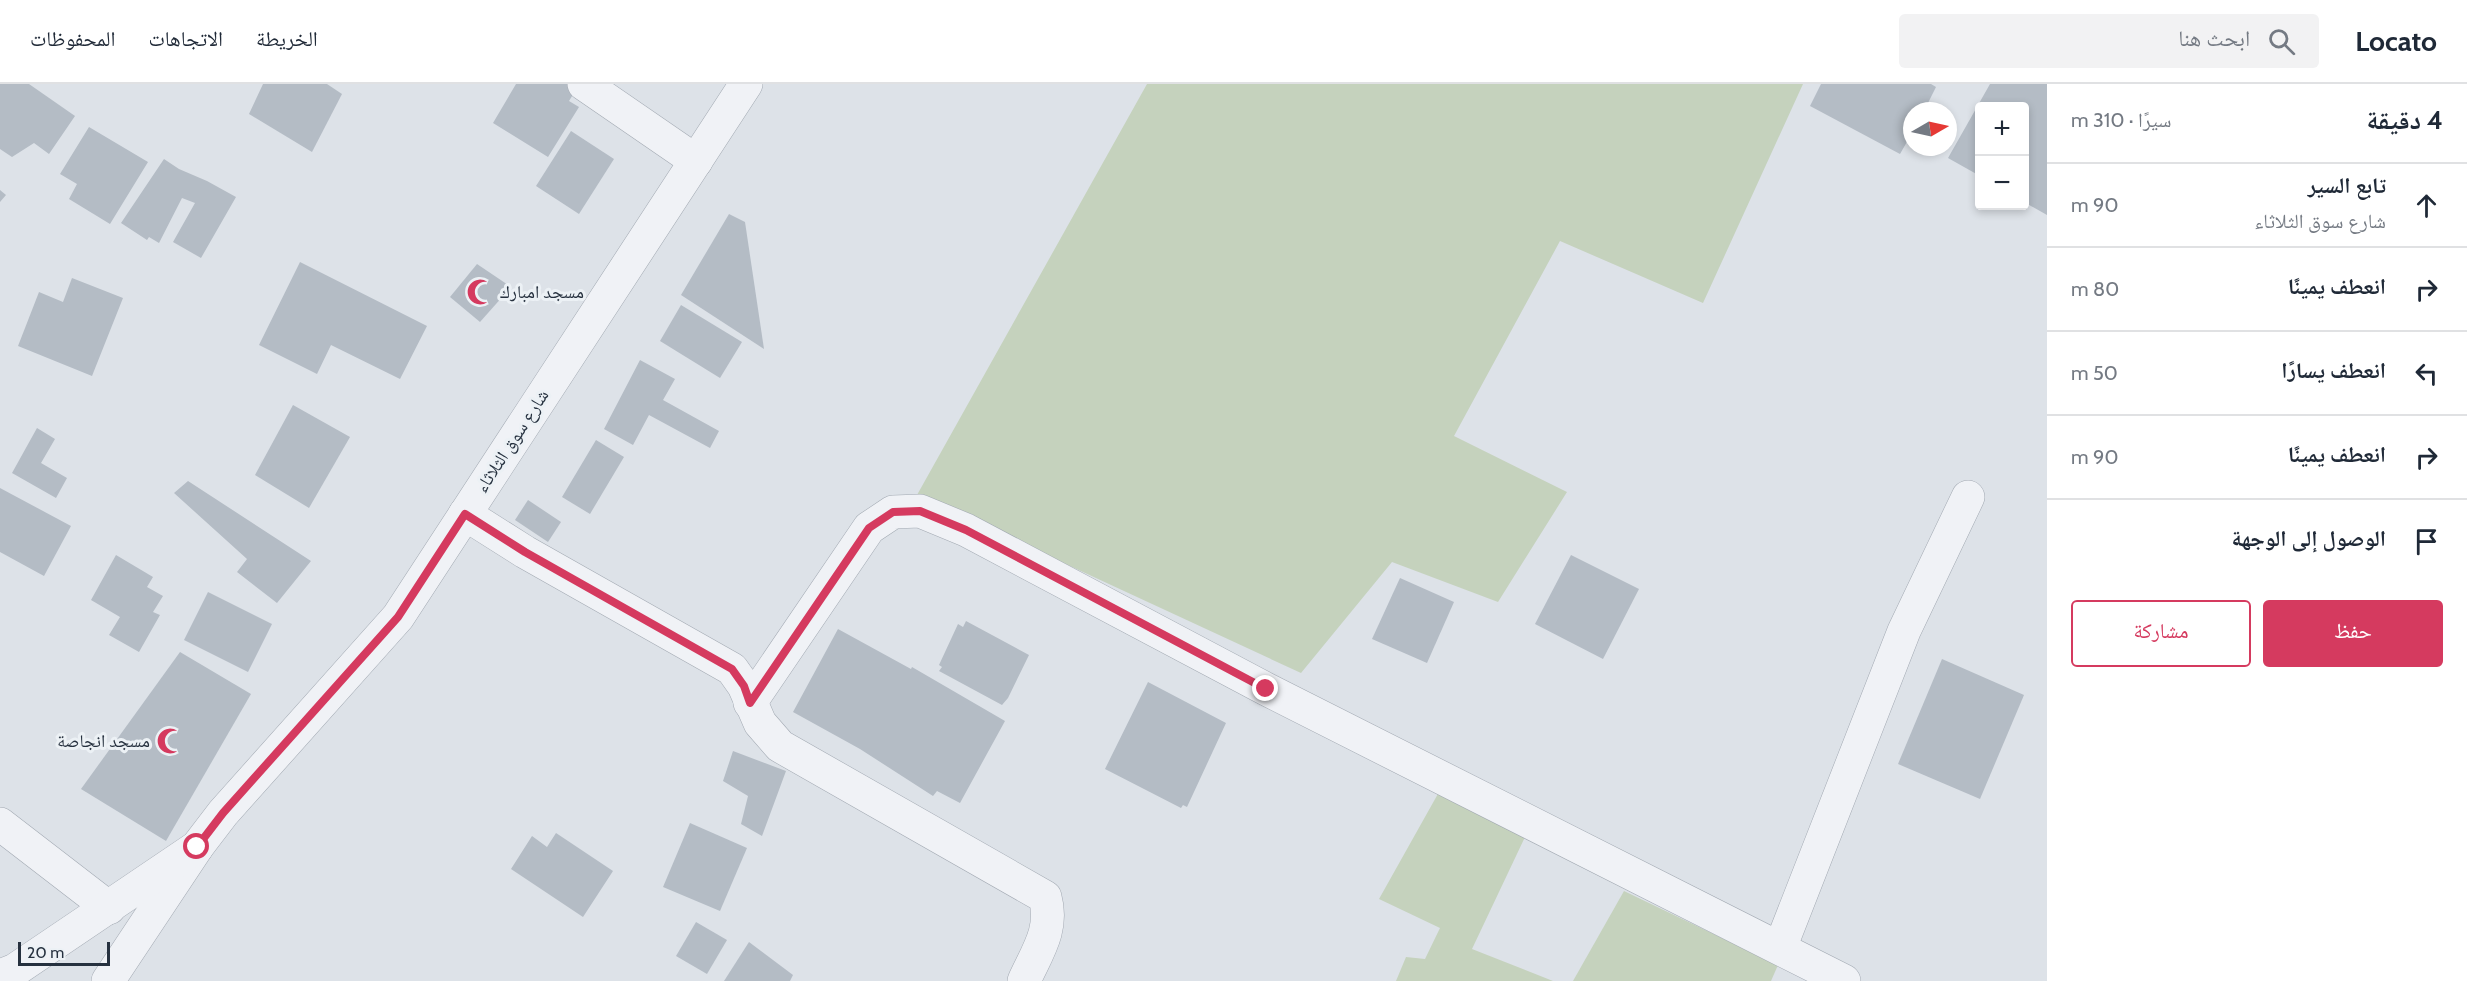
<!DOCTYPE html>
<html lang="ar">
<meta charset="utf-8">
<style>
body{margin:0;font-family:Cabin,"Noto Naskh Arabic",sans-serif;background:#f2f2f3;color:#1f2937;direction:rtl}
.controls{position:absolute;right:18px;top:18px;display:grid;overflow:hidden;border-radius:6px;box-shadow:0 3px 9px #0003}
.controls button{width:54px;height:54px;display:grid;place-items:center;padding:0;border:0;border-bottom:2px solid #e0e1e3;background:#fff;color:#1f2937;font:30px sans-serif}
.compass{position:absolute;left:1903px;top:18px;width:54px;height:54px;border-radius:50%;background:#fff;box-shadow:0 3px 9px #0003;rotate:81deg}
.scale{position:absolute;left:18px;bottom:15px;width:92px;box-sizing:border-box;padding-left:6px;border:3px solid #26313f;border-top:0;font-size:16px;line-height:21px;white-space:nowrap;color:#26313f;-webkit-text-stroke:4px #ecf1f5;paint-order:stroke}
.stop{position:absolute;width:18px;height:18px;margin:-14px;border:4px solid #d53a5f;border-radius:50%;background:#fff}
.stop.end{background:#d53a5f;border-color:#fff;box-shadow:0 2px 6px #0008}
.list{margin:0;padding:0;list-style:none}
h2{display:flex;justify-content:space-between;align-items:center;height:78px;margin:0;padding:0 24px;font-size:26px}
h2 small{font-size:20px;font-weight:400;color:#747a83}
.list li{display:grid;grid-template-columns:39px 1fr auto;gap:18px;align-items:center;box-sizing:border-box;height:84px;padding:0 24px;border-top:2px solid #e0e1e3}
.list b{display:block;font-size:22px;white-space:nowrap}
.list p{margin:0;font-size:20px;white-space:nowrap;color:#747a83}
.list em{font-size:20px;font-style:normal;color:#747a83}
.actions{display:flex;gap:12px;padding:18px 24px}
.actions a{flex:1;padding:14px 0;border:2px solid #d53a5f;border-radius:6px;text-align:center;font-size:21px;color:#d53a5f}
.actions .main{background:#d53a5f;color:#fff}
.icon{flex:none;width:33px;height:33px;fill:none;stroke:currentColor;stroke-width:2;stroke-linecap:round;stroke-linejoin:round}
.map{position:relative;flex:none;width:2047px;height:897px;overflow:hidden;direction:ltr}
header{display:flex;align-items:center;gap:36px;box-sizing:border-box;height:84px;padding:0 30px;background:#fff;border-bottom:2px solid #e0e1e3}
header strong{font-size:28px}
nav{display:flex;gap:33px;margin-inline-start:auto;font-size:21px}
.search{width:420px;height:54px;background:#f2f2f3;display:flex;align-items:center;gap:15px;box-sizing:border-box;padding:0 21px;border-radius:6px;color:#747a83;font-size:22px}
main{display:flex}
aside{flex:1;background:#fff}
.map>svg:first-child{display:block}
.green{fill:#c5d2bd}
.building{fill:#b4bcc5}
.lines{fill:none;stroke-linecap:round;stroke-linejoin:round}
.minor-casing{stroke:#a2a9b2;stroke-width:34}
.tertiary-casing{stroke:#a2a9b2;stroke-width:34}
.minor{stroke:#f0f2f6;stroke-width:33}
.tertiary{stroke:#f0f2f6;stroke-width:33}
.route{stroke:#d53a5f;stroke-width:8}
.labels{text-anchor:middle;stroke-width:6;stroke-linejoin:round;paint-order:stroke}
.poi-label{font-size:18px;fill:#26313f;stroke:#ecf1f5;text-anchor:start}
.street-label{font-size:18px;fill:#26313f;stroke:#ecf1f5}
</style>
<header>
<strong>Locato</strong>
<div class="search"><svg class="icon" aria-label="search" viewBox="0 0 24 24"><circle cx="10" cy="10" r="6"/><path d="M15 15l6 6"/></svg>ابحث هنا</div>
<nav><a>الخريطة</a><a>الاتجاهات</a><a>المحفوظات</a></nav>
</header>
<main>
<aside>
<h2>4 دقيقة<small>سيرًا · 310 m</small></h2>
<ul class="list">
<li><svg class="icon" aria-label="ahead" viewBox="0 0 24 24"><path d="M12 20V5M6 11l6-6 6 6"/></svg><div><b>تابع السير</b><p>شارع سوق الثلاثاء</p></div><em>90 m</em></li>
<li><svg class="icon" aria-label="right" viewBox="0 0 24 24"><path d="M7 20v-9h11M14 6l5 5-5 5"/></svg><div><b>انعطف يمينًا</b></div><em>80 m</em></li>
<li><svg class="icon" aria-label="left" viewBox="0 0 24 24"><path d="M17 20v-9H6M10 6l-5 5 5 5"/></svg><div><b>انعطف يسارًا</b></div><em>50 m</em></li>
<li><svg class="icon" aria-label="right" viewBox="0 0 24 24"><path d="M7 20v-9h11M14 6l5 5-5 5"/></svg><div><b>انعطف يمينًا</b></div><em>90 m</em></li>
<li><svg class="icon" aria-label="arrive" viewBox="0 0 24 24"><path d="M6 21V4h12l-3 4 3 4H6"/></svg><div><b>الوصول إلى الوجهة</b></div></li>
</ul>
<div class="actions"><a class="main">حفظ</a><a>مشاركة</a></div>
</aside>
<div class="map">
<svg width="2047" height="897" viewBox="0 0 2047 897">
<rect width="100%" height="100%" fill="#dde2e8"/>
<!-- green -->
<g class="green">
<polygon points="1147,0 1803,0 1703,219 1560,157 1454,352 1567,408 1498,518 1392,478 1301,589 917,411"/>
<polygon points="1439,708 1525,753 1472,865 1553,897 1396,897 1406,873 1425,875 1440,844 1379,815"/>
<polygon points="1624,807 1778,881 1771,897 1573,897"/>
</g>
<!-- building -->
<g class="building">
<polygon points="0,0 29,0 75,32 49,70 34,59 12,73 0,65"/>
<polygon points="263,0 327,0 342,10 312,68 249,30"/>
<polygon points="516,0 571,0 577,4 569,17 579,23 548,73 493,39"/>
<polygon points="1821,0 1931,0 1936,3 1924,27 1912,27 1912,49 1900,70 1810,22"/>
<polygon points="1990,0 2047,0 2047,131 2024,118 2024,22 1980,22 1980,92 1948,74"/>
<polygon points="89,43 148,78 110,140 69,115 77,100 60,90"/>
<polygon points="571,47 614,75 579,130 536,102"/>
<polygon points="164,75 179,85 207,97 236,113 201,174 173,158 195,119 182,114 159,159 149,153 147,156 121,139"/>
<polygon points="0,106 6,111 0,118"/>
<polygon points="729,130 745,138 764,265 681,211"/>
<polygon points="300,178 427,242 400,295 331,261 317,290 259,261"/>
<polygon points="477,180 511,203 480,238 450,213"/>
<polygon points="72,194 123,214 92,292 18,262 39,208 63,218"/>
<polygon points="681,221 742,258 720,294 660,257"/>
<polygon points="640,276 675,295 663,316 719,347 710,364 649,331 633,361 604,345"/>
<polygon points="293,321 350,353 309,424 255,391"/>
<polygon points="37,344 55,355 41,379 67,394 56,414 12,389"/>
<polygon points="596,356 624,373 590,430 562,413"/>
<polygon points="188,397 311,477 277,519 237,488 247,475 174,409"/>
<polygon points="0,404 71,442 44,492 0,468"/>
<polygon points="528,416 561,438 548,458 515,436"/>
<polygon points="116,471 153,493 147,503 163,512 153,528 160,531 139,568 109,551 120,533 91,516"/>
<polygon points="1571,471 1639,505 1603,575 1535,540"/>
<polygon points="1400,494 1454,518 1427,579 1372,555"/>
<polygon points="208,508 272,540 248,588 184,556"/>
<polygon points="966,537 1029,571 1008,614 1002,621 939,587 942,583 939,581 958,540 963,543"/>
<polygon points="838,545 911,585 912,583 1005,637 960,719 937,707 933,712 860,665 793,628"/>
<polygon points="180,568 251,610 166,757 81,705"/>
<polygon points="1942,575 2024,611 1980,715 1898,680"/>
<polygon points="1148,598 1226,639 1187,723 1183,721 1181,724 1105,685"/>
<polygon points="733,667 786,687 762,752 741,740 748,712 723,697"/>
<polygon points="690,739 747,764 720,827 663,803"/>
<polygon points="556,749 613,787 583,833 511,785 532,752 547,763"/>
<polygon points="696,838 727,856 707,890 676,872"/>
<polygon points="749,858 793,891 790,897 724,897"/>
</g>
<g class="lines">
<!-- minor casing -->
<g class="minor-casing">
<g id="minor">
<polyline points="584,0 696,77"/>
<path d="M465,430L525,468L732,585L744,602L760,639L780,662L1045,813C1054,846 1037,868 1024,897"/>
<polyline points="750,619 869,444 893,428 920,427 966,446 1266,605 1844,897"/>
<polyline points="0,740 109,824"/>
<polyline points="1780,864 1904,547 1968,413"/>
<polyline points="108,897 197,763"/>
</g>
</g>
<!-- tertiary casing -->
<g class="tertiary-casing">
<polyline id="tertiary" points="0,892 15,886 197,763 223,729 398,533 746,0"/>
</g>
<!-- minor -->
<use href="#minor" class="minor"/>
<!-- tertiary -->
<use href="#tertiary" class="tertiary"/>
</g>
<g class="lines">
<!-- route -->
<polyline class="route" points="197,763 223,729 398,533 465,430 525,468 732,585 744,602 750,619 869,444 893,428 920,427 966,446 1266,605"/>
</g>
<!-- icons -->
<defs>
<g id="mosque-bare" transform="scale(2.07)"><path d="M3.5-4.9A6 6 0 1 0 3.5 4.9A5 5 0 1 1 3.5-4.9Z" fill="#d53a5f" stroke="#ecf1f5" stroke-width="2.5" paint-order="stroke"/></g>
</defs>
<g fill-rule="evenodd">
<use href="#mosque-bare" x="480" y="208"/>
<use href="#mosque-bare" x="170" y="657"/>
</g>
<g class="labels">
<!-- poi labels -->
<g class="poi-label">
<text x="500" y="214">مسجد امبارك</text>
<text x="150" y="663" text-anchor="end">مسجد انجاصة</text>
</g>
<!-- street labels -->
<g class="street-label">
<text transform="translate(512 357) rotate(-57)" y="6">شارع سوق الثلاثاء</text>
</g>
</g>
</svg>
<div class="controls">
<button>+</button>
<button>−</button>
</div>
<svg class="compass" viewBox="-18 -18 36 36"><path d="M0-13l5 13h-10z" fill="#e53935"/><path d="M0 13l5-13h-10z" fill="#747a83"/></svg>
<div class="scale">20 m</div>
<div class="stop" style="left:197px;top:763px"></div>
<div class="stop end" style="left:1266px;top:605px"></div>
</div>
</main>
